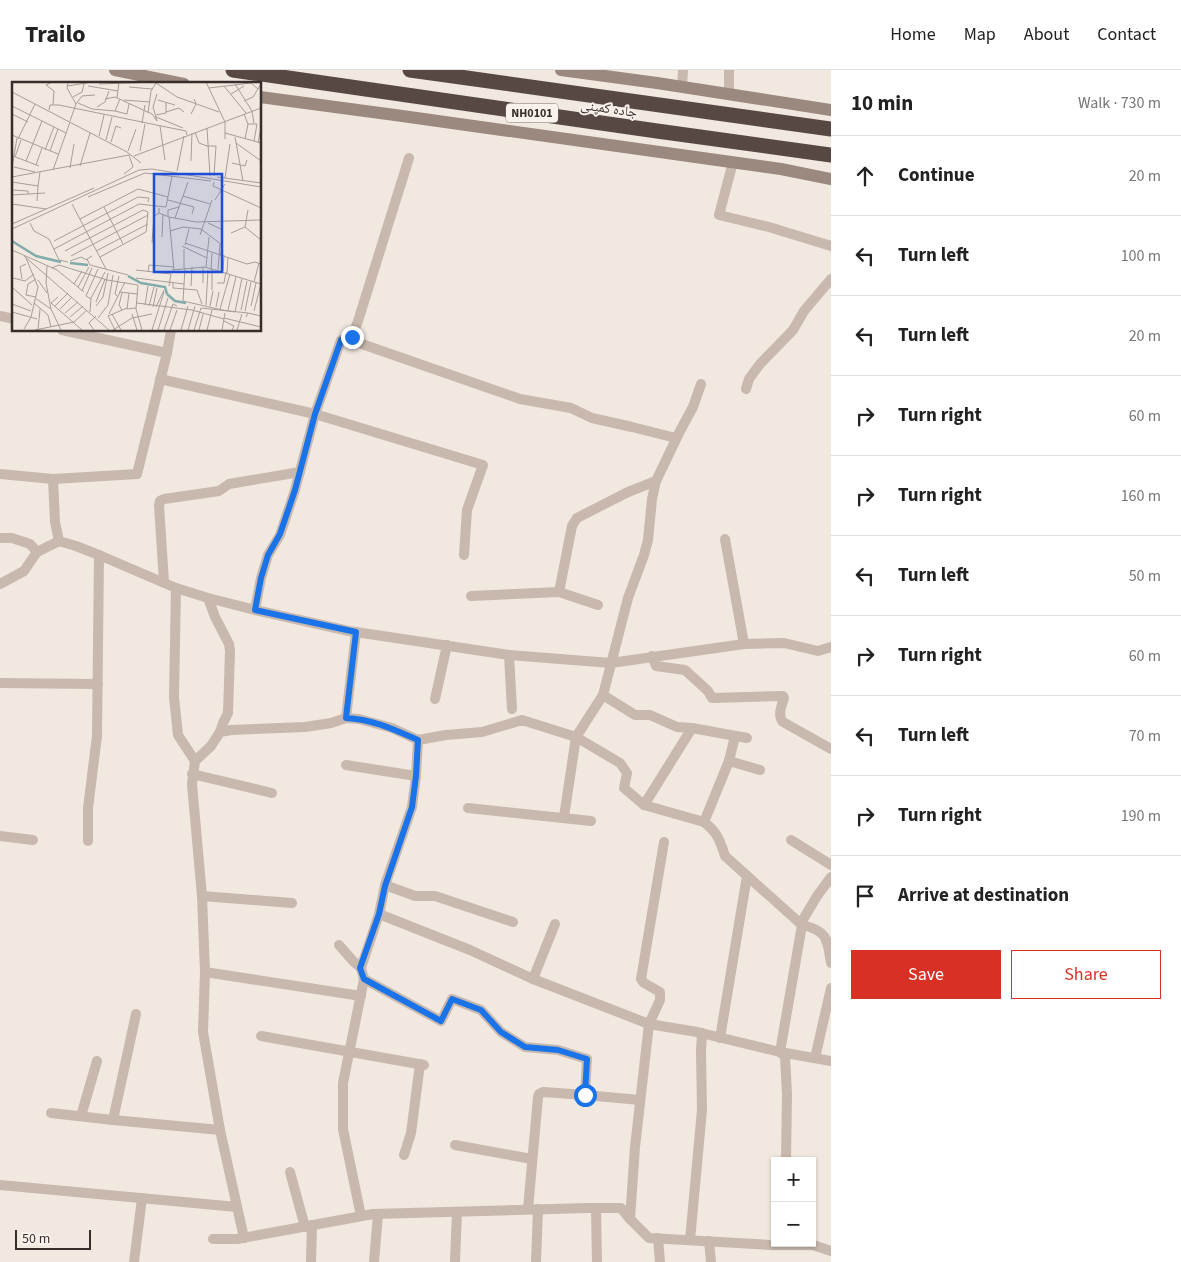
<!DOCTYPE html>
<meta charset="utf-8">
<style>
body{margin:0;font-family:"Source Sans 3","Noto Naskh Arabic",sans-serif;background:#f6f6f6;color:#222}
.controls{position:absolute;right:15px;bottom:15px;display:grid;overflow:hidden;border-radius:0px;box-shadow:0 1px 4px #0004}
.controls button{width:45px;height:45px;display:grid;place-items:center;padding:0;border:0;border-bottom:1px solid #e0e0e0;background:#fff;color:#222;font:25px sans-serif}
.scale{position:absolute;left:15px;bottom:12px;width:76px;box-sizing:border-box;padding-left:5px;border:2px solid #372e2b;border-top:0;font-size:14px;line-height:18px;white-space:nowrap;color:#372e2b;-webkit-text-stroke:4px #f9f2ec;paint-order:stroke}
.stop{position:absolute;width:15px;height:15px;margin:-11px;border:4px solid #1a73e8;border-radius:50%;background:#fff}
.stop.end{background:#1a73e8;border-color:#fff;box-shadow:0 1px 5px #0008}
.list{margin:0;padding:0;list-style:none}
h2{display:flex;justify-content:space-between;align-items:center;height:65px;margin:0;padding:0 20px;font-size:21px}
h2 small{font-size:16px;font-weight:400;color:#767676}
.list li{display:grid;grid-template-columns:32px 1fr auto;gap:15px;align-items:center;box-sizing:border-box;height:80px;padding:0 20px;border-top:1px solid #e0e0e0}
.list b{display:block;font-size:19px;white-space:nowrap}
.list em{font-size:16px;font-style:normal;color:#767676}
.actions{display:flex;gap:10px;padding:15px 20px}
.actions a{flex:1;padding:11px 0;border:1px solid #d93025;border-radius:0px;text-align:center;font-size:18px;color:#d93025}
.actions .main{background:#d93025;color:#fff}
.icon{flex:none;width:28px;height:28px;fill:none;stroke:currentColor;stroke-width:2;stroke-linecap:round;stroke-linejoin:round}
.map{position:relative;flex:none;width:831px;height:1192px;overflow:hidden}
header{display:flex;align-items:center;gap:30px;box-sizing:border-box;height:70px;padding:0 25px;background:#fff;border-bottom:1px solid #e0e0e0}
header strong{font-size:24px}
nav{display:flex;gap:28px;margin-inline-start:auto;font-size:18px}
main{display:flex}
aside{flex:1;background:#fff}
.map>svg:first-child{display:block}
.lines{fill:none;stroke-linecap:round;stroke-linejoin:round}
.street{stroke:#c8b8ad;stroke-width:10}
.secondary{stroke:#9b887e;stroke-width:12}
.highway{stroke:#574843;stroke-width:15}
.route{stroke:#1a73e8;stroke-width:6}
.labels{text-anchor:middle;stroke-width:4;stroke-linejoin:round;paint-order:stroke}
.shield{fill:#f9f2ec;stroke:#716965;stroke-width:1}
.shield-label{font-size:12px;font-weight:bold;fill:#372e2b}
.street-label{font-size:14px;fill:#372e2b;stroke:#f9f2ec}
.inset-river{fill:none;stroke:#82abab;stroke-width:2.5}
.inset-road{fill:none;stroke:#a79e98;stroke-width:1}
.view{fill:#1d4ed8;fill-opacity:0.15;stroke:#1d4ed8;stroke-width:2.5}
.inset-edge{fill:none;stroke:#372e2b;stroke-width:2.5}
</style>
<header>
<strong>Trailo</strong>
<nav><a>Home</a><a>Map</a><a>About</a><a>Contact</a></nav>
</header>
<main>
<div class="map">
<svg width="831" height="1192" viewBox="0 0 831 1192">
<rect width="100%" height="100%" fill="#f1e8e0"/>
<g class="lines">
<!-- street -->
<g class="street">
<polyline points="729,0 729,24"/>
<polyline points="682,17 683,0"/>
<polyline points="409,88 358,251 352,267 359,273 520,329 571,338 592,348 632,357 676,368"/>
<polyline points="733,92 719,145 769,157 831,176"/>
<polyline points="0,246 14,249"/>
<polyline points="62,260 167,283"/>
<polyline points="160,309 315,344 483,395 467,440 464,485"/>
<polyline points="746,319 749,309 760,294 793,260 804,241 831,209"/>
<polyline points="0,404 53,409 137,404 167,283 171,260"/>
<polyline points="53,409 55,452 59,471 76,476 99,485 176,518 208,528 255,540 349,561 509,585 611,593 744,574 784,573 818,581 831,577"/>
<polyline points="0,468 12,468 30,474 37,482"/>
<polyline points="725,469 744,574"/>
<polyline points="164,512 159,435 160,431 164,429 219,421 229,414 300,402"/>
<polyline points="0,514 24,501 37,482 59,471"/>
<polyline points="176,518 174,627 178,665 195,691 192,714 202,826 205,902 203,962 220,1060 244,1168"/>
<polyline points="559,522 572,456 577,448 628,422 656,411"/>
<polyline points="471,526 559,522 598,535"/>
<polyline points="208,528 215,547 229,574 230,581 228,643 223,653 220,662"/>
<polyline points="255,540 261,508 268,485 280,465 295,420 315,344 341,270 352,267"/>
<polyline points="509,585 512,639"/>
<path d="M652,586L656,596L685,600L708,621L712,628L783,626L784,628C782,635 777,645 783,652L831,679"/>
<polyline points="0,613 98,614"/>
<polyline points="603,625 635,645 650,645 677,657 692,658 747,668"/>
<polyline points="435,629 447,575"/>
<polyline points="346,648 356,562"/>
<path d="M195,691L211,676L220,662L231,660L305,657L331,653L346,648L359,649L392,658L418,670L446,665L482,662L522,650L576,667L620,693L627,703L624,718L644,735L704,752C717,762 720,770 725,786L802,855C828,861 827,869 831,893"/>
<polyline points="729,691 760,700"/>
<polyline points="346,695 416,706"/>
<polyline points="192,704 272,723"/>
<polyline points="644,735 692,658"/>
<polyline points="468,738 591,751"/>
<polyline points="564,747 576,667 603,625 628,528 644,485 648,470 652,429 656,411 680,361 693,337 701,314"/>
<polyline points="704,752 729,691 735,666"/>
<polyline points="0,766 33,770"/>
<polyline points="791,770 831,795"/>
<polyline points="88,771 88,738 97,666 99,485"/>
<polyline points="385,815 415,826 435,826 513,852"/>
<polyline points="202,826 292,833"/>
<polyline points="379,844 470,880 533,909 649,954 697,962 780,982 831,991"/>
<polyline points="801,853 817,826 831,807"/>
<polyline points="339,875 353,891 361,898 364,909 343,1013 343,1059 361,1146"/>
<polyline points="361,898 379,844 385,815 412,737 416,706 418,670"/>
<polyline points="205,902 361,926"/>
<polyline points="364,909 441,951 452,929 481,940 501,962 525,977 558,980 587,989 585,1025 640,1030"/>
<polyline points="533,909 555,854"/>
<polyline points="261,966 424,995"/>
<polyline points="720,968 747,806"/>
<polyline points="815,988 831,918"/>
<polyline points="51,1043 113,1050 220,1060"/>
<polyline points="81,1046 97,991"/>
<polyline points="113,1050 136,944"/>
<polyline points="455,1075 532,1089"/>
<polyline points="404,1085 411,1063 420,994"/>
<polyline points="786,1091 787,1024 785,986 780,982 802,855"/>
<polyline points="290,1102 305,1157"/>
<polyline points="0,1115 237,1137"/>
<polyline points="596,1138 597,1192"/>
<polyline points="528,1139 538,1027 539,1024 543,1022 585,1025"/>
<polyline points="630,1149 635,1077 649,954 660,930 660,922 644,913 641,909 664,772"/>
<polyline points="658,1168 660,1192"/>
<polyline points="213,1169 237,1169 373,1144 587,1138 621,1138 630,1149 649,1168 771,1175 813,1175 831,1181"/>
<polyline points="690,1170 702,1040 701,981 702,963"/>
<polyline points="709,1171 711,1192"/>
<polyline points="134,1192 142,1128"/>
<polyline points="311,1192 312,1155"/>
<polyline points="374,1192 378,1144"/>
<polyline points="455,1192 457,1142"/>
<polyline points="536,1192 538,1139"/>
</g>
<!-- secondary -->
<g class="secondary">
<polyline points="115,0 184,14"/>
<polyline points="561,0 657,13 831,40"/>
<polyline points="260,27 395,45 781,99 831,109"/>
</g>
<!-- highway -->
<g class="highway">
<polyline points="233,0 657,61 831,85"/>
<polyline points="410,0 831,59"/>
</g>
</g>
<g class="lines">
<!-- route -->
<path class="route" d="M352,267L341,270L315,344L295,420L280,464L268,485L261,508L255,540L356,562L346,648C372,649 395,660 418,670L416,706L412,737L385,816L379,844L360,898L364,909L441,951L452,929L481,940L501,962L525,977L558,980L587,989L585,1025"/>
</g>
<g class="labels">
<!-- shield labels -->
<rect class="shield" x="506" y="33.5" width="52" height="19" rx="4"/>
<g class="shield-label">
<text x="532" y="47">NH0101</text>
</g>
<!-- street labels -->
<g class="street-label">
<text transform="translate(609 38) rotate(8)" y="5">جاده کمپنی</text>
</g>
</g>
<!-- overview -->
<g transform="translate(12 12)">
<rect width="249" height="249" fill="#f1e8e0"/>
<path class="inset-river" d="M0,159L24,174L49,180M58,181L76,183M116,194L129,201L153,205L155,212M155,212L163,219L174,221"/>
<path class="inset-road" d="M40,0L34,3L42,9L41,23M56,0L55,6L64,22L58,39M194,0L213,40V57M87,2L143,0M223,2L240,29L242,41M55,4L81,0M76,4L106,9M212,4L234,31M117,5L140,7M197,6L239,1L246,7M0,10L115,70L129,81M145,12L141,25L145,39M219,12L232,4M61,15L70,10L72,2M105,16L107,0M93,17L103,15L140,32L145,39M112,18L138,20M146,18L163,23M232,19L241,15L249,2M66,21L80,27L103,29L108,17M64,22L70,14L83,13M0,24L18,33M85,25L93,20L97,9M37,28L38,23H47L164,47L174,49L175,53M103,29L115,32L117,22M154,30L167,26L172,30M136,31L139,9L144,1L165,15L207,30M0,32L16,40M179,32L184,22L182,17M232,32L236,42L233,57M18,33L54,51M144,33L154,31V20M144,35L171,46M130,41L133,23M236,42H245L242,59M148,44L153,78M195,46L198,94M183,50L187,61L195,64M213,51L249,61M0,53L46,72M87,54L92,33M223,55L231,99M6,57L23,22M94,58L100,35M99,60L104,44L109,46M224,61L249,79M246,61L249,46M195,64H204L202,94M33,68L42,45M38,69L46,47M116,69L124,47M128,69L133,42M1,74L27,84M122,74L249,26M3,75L9,58M14,79L30,39M179,79L180,51M220,81L233,84L235,78M24,83L30,66M68,84L78,51M0,85L5,56M2,85L23,90M58,86L62,62M41,88L58,40M165,89L172,54M112,92L121,85L117,73M0,95L117,73M205,95L249,101M213,96L218,62M0,100L26,104L28,90M176,100L171,114L198,122M202,100L201,104L249,126M0,108L16,109V112M0,113L33,111M76,115L133,91L199,99M156,118L182,125L180,132M203,118L213,102M25,119L26,104M0,122L34,127M60,122L94,187M92,125L111,162M147,126V131L157,135L184,140L249,138M236,128L233,145L249,158M156,134V128L167,125M157,135L162,188M163,136L171,114M68,137L126,107L156,115M18,141L22,149L37,157L47,178L56,180M196,141L211,148M0,142L82,106M0,147L127,88L140,87L249,105M158,149L171,145L189,147L210,163L209,173M219,151L233,145M188,153L200,118M150,155L151,132M42,159L126,115L137,116L136,120M140,161L142,134L147,131M173,161L235,182L243,180L249,182M173,163L177,147M170,164L195,176M42,167L127,122L154,125L160,94M0,168L45,188L72,210M53,169L131,128L136,130L134,150L88,175M84,169L136,142M12,174L97,248M59,174L136,133M80,174L75,177L78,183L116,193M58,179L69,175L75,178M35,184L34,201L39,227L49,248M191,185V201M194,185L197,155M40,186L47,183L95,198L126,203L124,227L130,248M172,186V167M173,186L171,219L210,228L223,230L230,196M0,188V206M124,188L159,192L157,204M160,188L193,185L249,202L242,229M199,188L200,171M206,188L208,162M211,189L212,173M136,190L137,183L162,185M215,191L216,175M1,196L13,199L22,192M124,196L172,202M10,197L8,185L14,182M26,198L35,211M161,200V206L185,208L190,222M242,200L247,181M205,201H212L214,190M62,202L70,189M179,204L180,185M66,205L77,185M1,206L20,223M200,208V188M70,209L80,186M107,210L126,212M117,211L115,227L124,226M105,214L103,212L107,194M24,215L14,213L16,202L24,197M46,215L39,221L70,248M23,216L39,227M79,217L74,214L86,187M84,220L93,197M22,221L36,233L39,245M125,221L180,228L212,237M0,222L19,229M133,223L136,204M194,223L196,188M43,224L56,211M84,224L91,215L96,191M137,224L142,205M198,224L201,209M239,224L244,201M141,225L145,206M144,225L152,208M204,225L207,210M48,227L60,215M208,227L218,192M110,228L107,223L110,211M216,228L224,195M229,228L235,199M233,229L239,200M0,230L25,237M78,230L79,216L93,190M53,231L66,220M97,232L113,200M100,232L109,248M120,232L125,248M58,235L71,224M234,235L236,231L249,234M86,236L96,223L101,193M212,236L249,245M212,239L222,244L220,248M12,247L19,235L26,205L14,176M23,248L62,240L75,228M26,248L28,227M82,248L77,241L84,234M101,248L120,236L140,232M103,248L96,234L115,226M140,248L152,210M146,248L156,216M152,248L161,222L165,224M158,248L165,228M169,248L176,224M176,248L183,224M182,248L189,226L236,231M187,248L191,232M195,248L200,228M210,248L213,231M225,248L230,232"/>
<path class="view" d="M142,92H210V190H142Z"/>
<rect width="249" height="249" class="inset-edge"/>
</g>
</svg>
<div class="controls">
<button>+</button>
<button>−</button>
</div>
<div class="scale">50 m</div>
<div class="stop" style="left:585px;top:1025px"></div>
<div class="stop end" style="left:352px;top:267px"></div>
</div>
<aside>
<h2>10 min<small>Walk · 730 m</small></h2>
<ul class="list">
<li><svg class="icon" aria-label="ahead" viewBox="0 0 24 24"><path d="M12 20V5M6 11l6-6 6 6"/></svg><div><b>Continue</b></div><em>20 m</em></li>
<li><svg class="icon" aria-label="left" viewBox="0 0 24 24"><path d="M17 20v-9H6M10 6l-5 5 5 5"/></svg><div><b>Turn left</b></div><em>100 m</em></li>
<li><svg class="icon" aria-label="left" viewBox="0 0 24 24"><path d="M17 20v-9H6M10 6l-5 5 5 5"/></svg><div><b>Turn left</b></div><em>20 m</em></li>
<li><svg class="icon" aria-label="right" viewBox="0 0 24 24"><path d="M7 20v-9h11M14 6l5 5-5 5"/></svg><div><b>Turn right</b></div><em>60 m</em></li>
<li><svg class="icon" aria-label="right" viewBox="0 0 24 24"><path d="M7 20v-9h11M14 6l5 5-5 5"/></svg><div><b>Turn right</b></div><em>160 m</em></li>
<li><svg class="icon" aria-label="left" viewBox="0 0 24 24"><path d="M17 20v-9H6M10 6l-5 5 5 5"/></svg><div><b>Turn left</b></div><em>50 m</em></li>
<li><svg class="icon" aria-label="right" viewBox="0 0 24 24"><path d="M7 20v-9h11M14 6l5 5-5 5"/></svg><div><b>Turn right</b></div><em>60 m</em></li>
<li><svg class="icon" aria-label="left" viewBox="0 0 24 24"><path d="M17 20v-9H6M10 6l-5 5 5 5"/></svg><div><b>Turn left</b></div><em>70 m</em></li>
<li><svg class="icon" aria-label="right" viewBox="0 0 24 24"><path d="M7 20v-9h11M14 6l5 5-5 5"/></svg><div><b>Turn right</b></div><em>190 m</em></li>
<li><svg class="icon" aria-label="arrive" viewBox="0 0 24 24"><path d="M6 21V4h12l-3 4 3 4H6"/></svg><div><b>Arrive at destination</b></div></li>
</ul>
<div class="actions"><a class="main">Save</a><a>Share</a></div>
</aside>
</main>
